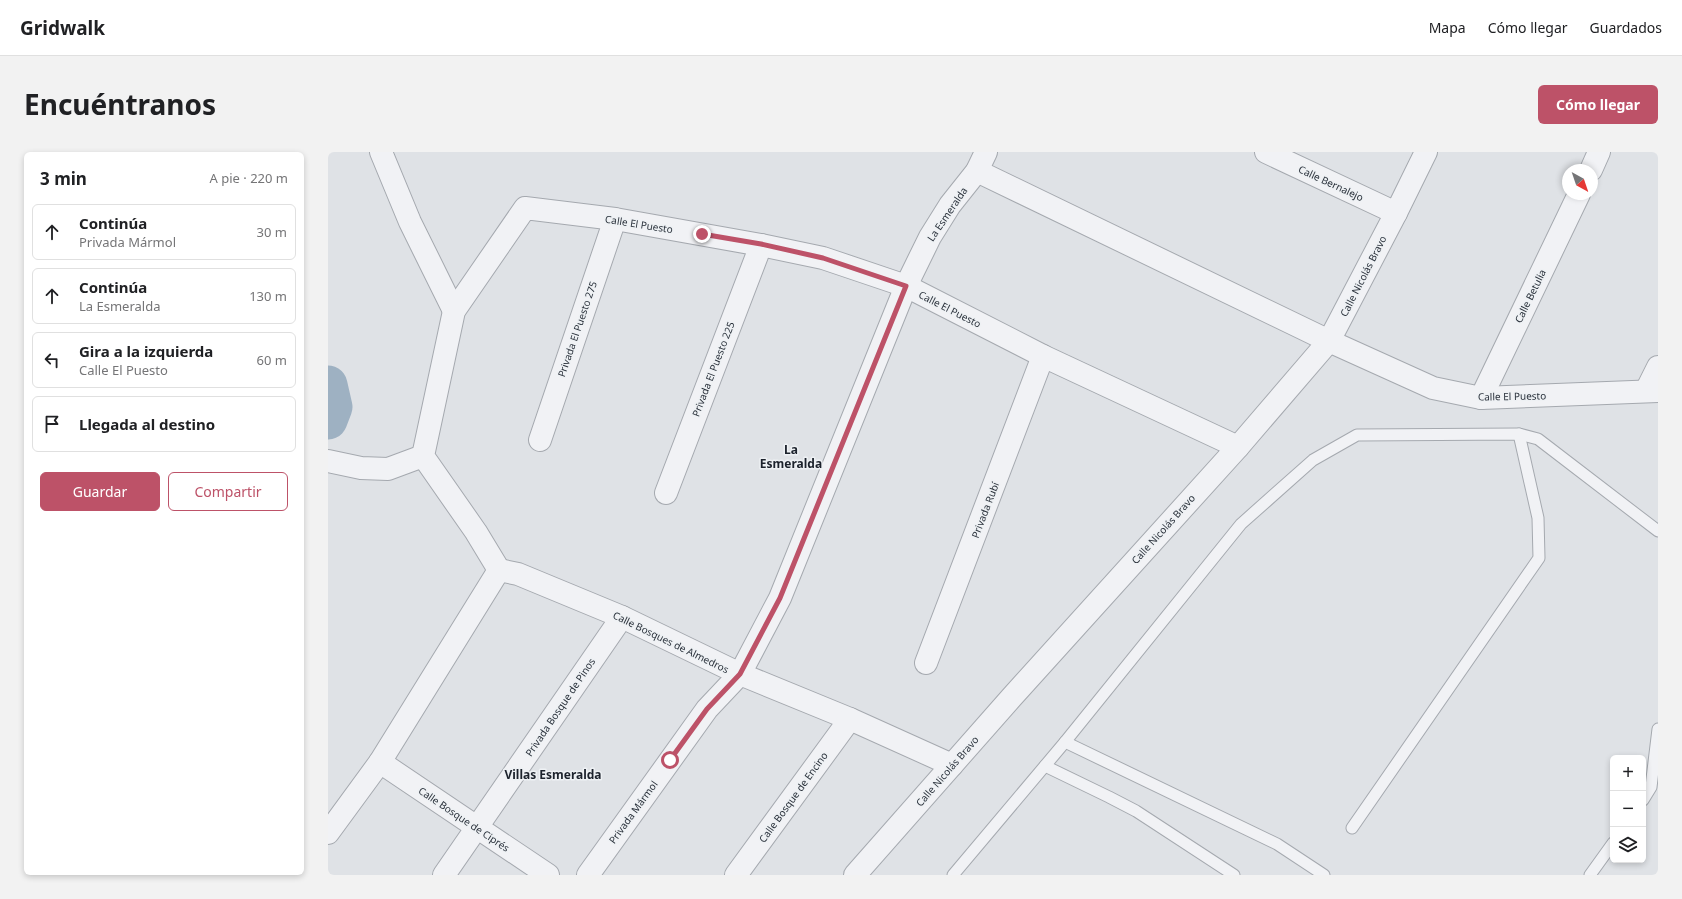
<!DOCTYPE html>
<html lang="es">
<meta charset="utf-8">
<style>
body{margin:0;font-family:"Noto Sans",sans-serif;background:#f2f2f2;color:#202124}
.controls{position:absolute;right:12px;bottom:12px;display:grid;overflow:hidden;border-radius:6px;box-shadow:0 2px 6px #0003}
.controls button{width:36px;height:36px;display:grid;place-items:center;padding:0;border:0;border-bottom:1px solid #e0e0e0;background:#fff;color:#202124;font:20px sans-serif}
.compass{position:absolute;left:1234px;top:12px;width:36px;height:36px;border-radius:50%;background:#fff;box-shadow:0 2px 6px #0003;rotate:140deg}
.stop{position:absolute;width:12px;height:12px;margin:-9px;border:3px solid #bd5268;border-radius:50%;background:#fff}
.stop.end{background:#bd5268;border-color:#fff;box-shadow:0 1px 4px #0008}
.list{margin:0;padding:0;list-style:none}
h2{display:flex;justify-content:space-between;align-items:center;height:52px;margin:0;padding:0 16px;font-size:17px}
h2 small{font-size:13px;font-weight:400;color:#757577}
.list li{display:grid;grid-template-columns:26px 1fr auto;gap:12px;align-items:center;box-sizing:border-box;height:56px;margin:0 8px 8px;padding:0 8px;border:1px solid #e0e0e0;border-radius:6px}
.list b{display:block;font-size:15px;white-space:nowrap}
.list p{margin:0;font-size:13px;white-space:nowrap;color:#757577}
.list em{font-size:13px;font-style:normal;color:#757577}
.actions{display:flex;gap:8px;padding:12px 16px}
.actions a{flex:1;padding:9px 0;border:1px solid #bd5268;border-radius:6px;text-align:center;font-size:14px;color:#bd5268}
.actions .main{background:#bd5268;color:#fff}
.icon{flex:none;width:22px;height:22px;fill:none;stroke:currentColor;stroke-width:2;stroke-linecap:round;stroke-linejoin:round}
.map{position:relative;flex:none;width:1330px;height:723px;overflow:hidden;border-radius:6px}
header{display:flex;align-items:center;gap:24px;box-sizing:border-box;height:56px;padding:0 20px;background:#fff;border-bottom:1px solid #e0e0e0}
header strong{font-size:19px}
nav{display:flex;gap:22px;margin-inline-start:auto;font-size:14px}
.intro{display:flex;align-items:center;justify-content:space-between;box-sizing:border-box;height:96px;padding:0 24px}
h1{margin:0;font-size:28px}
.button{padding:10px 18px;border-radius:6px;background:#bd5268;color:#fff;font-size:14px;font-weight:700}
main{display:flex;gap:24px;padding:0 24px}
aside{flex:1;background:#fff;border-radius:6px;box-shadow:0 2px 6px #0003}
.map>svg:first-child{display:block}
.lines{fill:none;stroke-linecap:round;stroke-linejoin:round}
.river{stroke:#9eb1c2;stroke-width:39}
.lane-casing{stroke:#a5a9af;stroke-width:13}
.street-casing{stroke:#a5a9af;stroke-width:24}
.lane{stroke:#f1f2f5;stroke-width:11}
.street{stroke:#f1f2f5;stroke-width:22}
.route{stroke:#bd5268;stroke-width:5}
.labels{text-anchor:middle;stroke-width:3;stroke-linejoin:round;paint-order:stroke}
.street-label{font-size:10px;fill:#2a313b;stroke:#eef1f4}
.quarter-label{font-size:12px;font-weight:bold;fill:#1c222c;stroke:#eef1f4}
</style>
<header>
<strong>Gridwalk</strong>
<nav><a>Mapa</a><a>Cómo llegar</a><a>Guardados</a></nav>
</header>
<div class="intro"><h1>Encuéntranos</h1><a class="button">Cómo llegar</a></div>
<main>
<aside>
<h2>3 min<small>A pie · 220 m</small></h2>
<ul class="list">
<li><svg class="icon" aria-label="ahead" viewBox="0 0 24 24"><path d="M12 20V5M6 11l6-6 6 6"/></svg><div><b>Continúa</b><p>Privada Mármol</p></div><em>30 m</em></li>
<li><svg class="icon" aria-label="ahead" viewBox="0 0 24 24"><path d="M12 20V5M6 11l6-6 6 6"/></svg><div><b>Continúa</b><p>La Esmeralda</p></div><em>130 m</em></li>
<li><svg class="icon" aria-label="left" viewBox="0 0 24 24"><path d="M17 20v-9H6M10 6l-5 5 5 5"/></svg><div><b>Gira a la izquierda</b><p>Calle El Puesto</p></div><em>60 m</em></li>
<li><svg class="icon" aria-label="arrive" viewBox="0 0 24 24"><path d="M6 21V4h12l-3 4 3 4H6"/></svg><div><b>Llegada al destino</b></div></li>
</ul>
<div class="actions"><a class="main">Guardar</a><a>Compartir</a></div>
</aside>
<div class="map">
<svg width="1330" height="723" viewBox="0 0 1330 723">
<rect width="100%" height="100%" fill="#dfe2e6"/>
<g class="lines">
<!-- river -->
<polyline class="river" points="0,233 5,255 0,268"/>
<!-- lane casing -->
<g class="lane-casing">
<g id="lane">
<polyline points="737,590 949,692 996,723"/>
<polyline points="717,614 781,645 808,659 906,723"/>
<polyline points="1315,648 1323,635 1330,577"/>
<polyline points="1024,676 1211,406 1210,366 1191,282"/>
<polyline points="625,723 737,590 913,372 985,308 1029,283 1191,282 1210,287 1330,379"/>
<polyline points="1262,723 1285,691"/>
</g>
</g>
<!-- street casing -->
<g class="street-casing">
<g id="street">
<polyline points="53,0 82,70 126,159"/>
<polyline points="938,0 1068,61"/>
<polyline points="1263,18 1271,0"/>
<polyline points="649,19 1001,189 1105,236 1153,246 1330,239"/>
<polyline points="1318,239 1330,215"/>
<polyline points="1153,246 1251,42"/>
<polyline points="212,288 287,67"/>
<polyline points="0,309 33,316 60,317 95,304"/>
<polyline points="338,341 433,93"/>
<polyline points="171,418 148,380 95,304 126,159 197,56 287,67 433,93 495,106 578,134 715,204 910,295"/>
<polyline points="171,418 190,422 294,465 412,522 522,567 624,613"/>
<polyline points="598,511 715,204"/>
<polyline points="52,610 220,723"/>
<polyline points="0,681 52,610 171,418"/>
<polyline points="116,723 294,465"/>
<polyline points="260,723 379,557 412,522 452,446 578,134 602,85 622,53 649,19 658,0"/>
<polyline points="408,723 522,567"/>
<polyline points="527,723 683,546 910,295 1001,189 1068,61 1098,0"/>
</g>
</g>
<!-- lane -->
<use href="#lane" class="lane"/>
<!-- street -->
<use href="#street" class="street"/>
</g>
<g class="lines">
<!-- route -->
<polyline class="route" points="342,608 379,557 412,522 452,446 578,134 495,106 433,92 374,82"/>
</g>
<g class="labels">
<!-- street labels -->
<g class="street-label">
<text transform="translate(1003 31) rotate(25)" y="4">Calle Bernalejo</text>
<text transform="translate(619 62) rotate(-56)" y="4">La Esmeralda</text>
<text transform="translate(311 72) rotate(9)" y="4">Calle El Puesto</text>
<text transform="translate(1035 124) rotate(-63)" y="4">Calle Nicolás Bravo</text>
<text transform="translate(1202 144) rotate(-64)" y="4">Calle Betulia</text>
<text transform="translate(622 157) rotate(27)" y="4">Calle El Puesto</text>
<text transform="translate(249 177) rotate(-71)" y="4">Privada El Puesto 275</text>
<text transform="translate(385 217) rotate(-69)" y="4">Privada El Puesto 225</text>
<text transform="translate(1184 244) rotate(-1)" y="4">Calle El Puesto</text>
<text transform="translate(657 358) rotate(-69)" y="4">Privada Rubí</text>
<text transform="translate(835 377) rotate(-48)" y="4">Calle Nicolás Bravo</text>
<text transform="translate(343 490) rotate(26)" y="4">Calle Bosques de Almedros</text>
<text transform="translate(232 555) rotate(-56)" y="4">Privada Bosque de Pinos</text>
<text transform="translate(619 619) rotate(-49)" y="4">Calle Nicolás Bravo</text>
<text transform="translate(465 645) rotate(-54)" y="4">Calle Bosque de Encino</text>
<text transform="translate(305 660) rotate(-54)" y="4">Privada Mármol</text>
<text transform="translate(136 667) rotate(34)" y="4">Calle Bosque de Ciprés</text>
</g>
<!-- quarter labels -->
<g class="quarter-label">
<text x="463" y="302">La<tspan x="463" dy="14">Esmeralda</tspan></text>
<text x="225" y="627">Villas Esmeralda</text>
</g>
</g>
</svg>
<div class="controls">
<button>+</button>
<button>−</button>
<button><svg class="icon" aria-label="layers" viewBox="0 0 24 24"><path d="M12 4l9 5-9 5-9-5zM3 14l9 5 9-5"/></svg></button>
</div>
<svg class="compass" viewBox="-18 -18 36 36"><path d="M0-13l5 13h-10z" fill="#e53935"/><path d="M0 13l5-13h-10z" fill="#757577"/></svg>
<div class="stop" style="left:342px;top:608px"></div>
<div class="stop end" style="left:374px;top:82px"></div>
</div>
</main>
